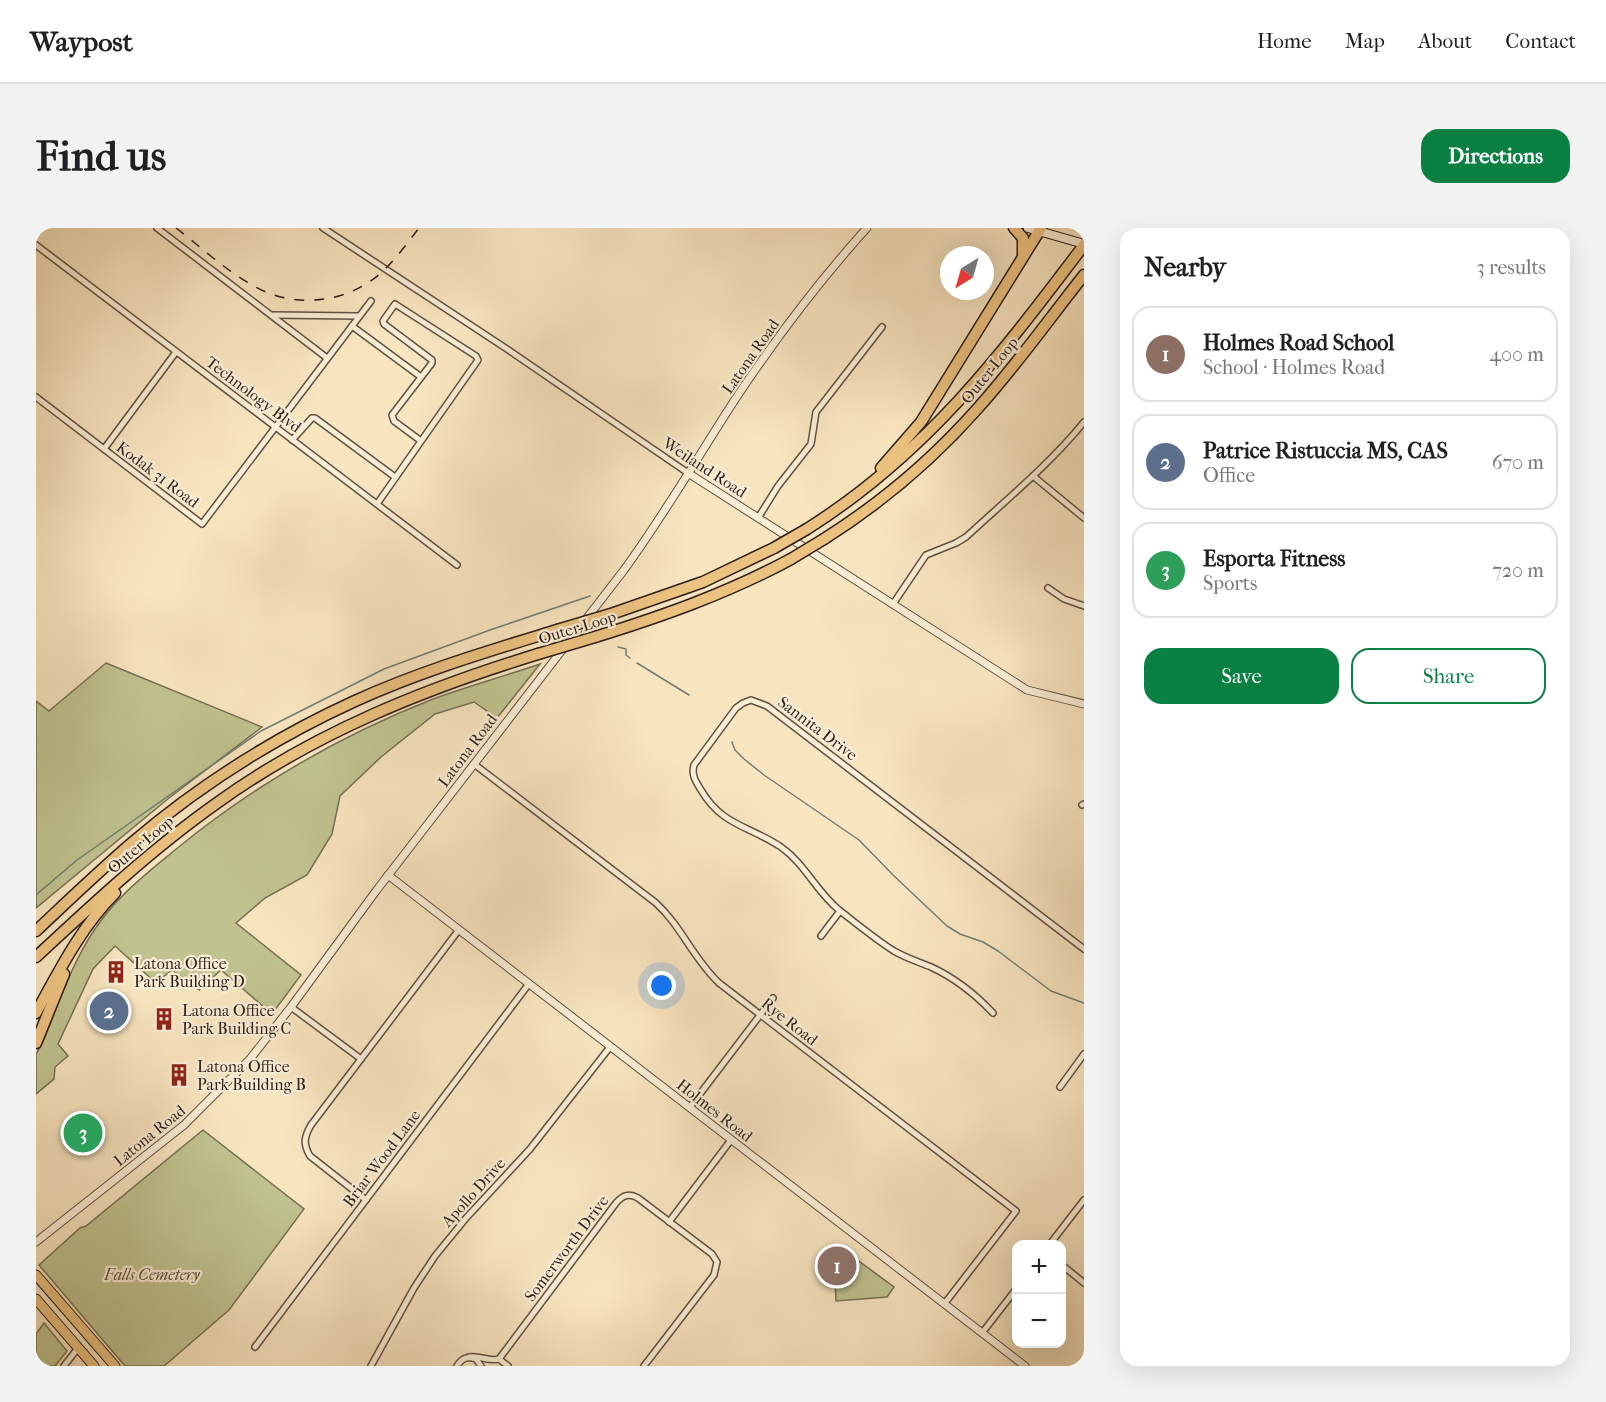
<!DOCTYPE html>
<meta charset="utf-8">
<style>
body{margin:0;font-family:"IM FELL French Canon",serif;background:#f2f2f2;color:#202124}
.controls{position:absolute;right:18px;bottom:18px;display:grid;overflow:hidden;border-radius:12px;box-shadow:0 6px 24px #0002}
.controls button{width:54px;height:54px;display:grid;place-items:center;padding:0;border:0;border-bottom:2px solid #e0e0e0;background:#fff;color:#202124;font:30px sans-serif}
.compass{position:absolute;left:904px;top:18px;width:54px;height:54px;border-radius:50%;background:#fff;box-shadow:0 6px 24px #0002;rotate:217deg}
.you{position:absolute;left:626px;top:758px;width:21px;height:21px;margin:-15px;border:4px solid #fff;border-radius:50%;background:#1a73e8;box-shadow:0 0 0 9px #1a73e833}
.badge{display:grid;place-items:center;width:39px;height:39px;border-radius:50%;background:#0b8043;color:#fff;font-size:20px;font-weight:700}
.pin{position:absolute;translate:-50% -50%;border:3px solid #fff;box-shadow:0 2px 6px #0006}
.list{margin:0;padding:0;list-style:none}
h2{display:flex;justify-content:space-between;align-items:center;height:78px;margin:0;padding:0 24px;font-size:26px}
h2 small{font-size:20px;font-weight:400;color:#757577}
.list li{display:grid;grid-template-columns:39px 1fr auto;gap:18px;align-items:center;box-sizing:border-box;height:96px;margin:0 12px 12px;padding:0 12px;border:2px solid #e0e0e0;border-radius:18px}
.list b{display:block;font-size:22px;white-space:nowrap}
.list p{margin:0;font-size:20px;white-space:nowrap;color:#757577}
.list em{font-size:20px;font-style:normal;color:#757577}
.actions{display:flex;gap:12px;padding:18px 24px}
.actions a{flex:1;padding:14px 0;border:2px solid #0b8043;border-radius:18px;text-align:center;font-size:21px;color:#0b8043}
.actions .main{background:#0b8043;color:#fff}
.map{position:relative;flex:none;width:1048px;height:1138px;overflow:hidden;border-radius:18px}
header{display:flex;align-items:center;gap:36px;box-sizing:border-box;height:84px;padding:0 30px;background:#fff;border-bottom:2px solid #e0e0e0}
header strong{font-size:28px}
nav{display:flex;gap:33px;margin-inline-start:auto;font-size:21px}
.intro{display:flex;align-items:center;justify-content:space-between;box-sizing:border-box;height:144px;padding:0 36px}
h1{margin:0;font-size:42px}
.button{padding:15px 27px;border-radius:18px;background:#0b8043;color:#fff;font-size:21px;font-weight:700}
main{display:flex;gap:36px;padding:0 36px}
aside{flex:1;background:#fff;border-radius:18px;box-shadow:0 6px 24px #0002}
.map>svg:first-child{display:block}
.green{fill:#c0c390;stroke:#767054;stroke-width:1.5}
.lines{fill:none;stroke-linecap:round;stroke-linejoin:round}
.stream{stroke:#707f73;stroke-width:1.5}
.minor-casing{stroke:#605042;stroke-width:8}
.tertiary-casing{stroke:#605042;stroke-width:9}
.secondary-casing{stroke:#2d1e18;stroke-width:10}
.primary-casing{stroke:#2d1e18;stroke-width:11}
.motorway-casing{stroke:#2d1e18;stroke-width:13}
.minor{stroke:#faeed6;stroke-width:5}
.tertiary{stroke:#faeed6;stroke-width:7}
.secondary{stroke:#faeed6;stroke-width:8}
.primary{stroke:#ecc280;stroke-width:9}
.motorway{stroke:#ecc280;stroke-width:10}
.rail{stroke:#2d1e18;stroke-width:1.5;stroke-dasharray:10 10;stroke-linecap:butt}
.motorway-bridge-casing{stroke:#2d1e18;stroke-width:13;stroke-linecap:butt}
.motorway-bridge{stroke:#ecc280;stroke-width:10}
.labels{text-anchor:middle;stroke-width:4.5;stroke-linejoin:round;paint-order:stroke}
.street-label{font-size:16px;fill:#2d1e18;stroke:#faeed6}
.poi-label{font-size:16px;fill:#2d1e18;stroke:#faeed6;text-anchor:start}
.park-label{font-size:16px;font-style:italic;fill:#59503c;stroke:#faeed6}
</style>
<header>
<strong>Waypost</strong>
<nav><a>Home</a><a>Map</a><a>About</a><a>Contact</a></nav>
</header>
<div class="intro"><h1>Find us</h1><a class="button">Directions</a></div>
<main>
<div class="map">
<svg width="1048" height="1138" viewBox="0 0 1048 1138">
<rect width="100%" height="100%" fill="#f8e5c0"/>
<filter id="stains"><feTurbulence type="fractalNoise" baseFrequency=".00333" numOctaves="4"/><feColorMatrix values="0 0 0 0 .2 0 0 0 0 .09 0 0 0 0 .02 0 0 0 .5 -.17"/></filter>
<radialGradient id="worn" r=".72"><stop offset=".6" stop-color="#630" stop-opacity="0"/><stop offset="1" stop-color="#630" stop-opacity=".3"/></radialGradient>
<!-- green -->
<g class="green">
<polygon points="70,435 226,499 133,570 0,680 0,473 13,483"/>
<path d="M504,436L461,490L438,474L399,486L345,529L304,568L296,606L271,647L229,670L200,695L265,747L236,786L185,742L163,762L136,742L120,755L79,718L57,741L22,816L32,828L19,839L18,851L0,866V826L6,816C22,778 35,736 59,701C80,669 110,646 139,622C217,558 303,508 397,471C432,458 469,448 504,436Z"/>
<polygon points="167,902 268,981 193,1082 128,1138 89,1138 3,1037 44,1000 50,998"/>
<polygon points="816,1028 858,1059 851,1069 800,1073 799,1051"/>
<polygon points="8,1095 31,1123 19,1138 0,1138 0,1106"/>
</g>
<g class="lines">
<!-- stream -->
<g class="stream">
<polyline points="582,419 590,421 590,427 594,430"/>
<polyline points="601,435 653,467"/>
<polyline points="696,514 699,522 708,531 728,547 823,612 857,647 911,698 924,706 947,714 962,723 1015,763 1048,775"/>
<polyline points="0,667 41,632 225,503 348,441 454,402 554,368"/>
</g>
<!-- minor casing -->
<g class="minor-casing">
<g id="minor">
<polyline points="121,0 291,130"/>
<polyline points="287,0 471,121 652,245"/>
<polyline points="0,17 421,337"/>
<polyline points="237,87 323,88"/>
<polyline points="316,98 385,149"/>
<polyline points="0,169 166,296 335,73"/>
<polyline points="256,212 276,190 279,190 359,249"/>
<polyline points="68,221 140,124"/>
<polyline points="997,248 1048,290"/>
<polyline points="341,276 442,132 440,128 359,76 347,93 348,96 396,132 396,135 356,187 358,193 385,213"/>
<polyline points="722,290 742,258 775,216 780,184 846,99"/>
<polyline points="1012,360 1028,371 1048,378"/>
<path d="M857,376L890,327L920,315L930,309C970,272 1013,237 1048,194"/>
<path d="M438,536L620,675C646,699 656,729 683,755L980,983L909,1075"/>
<polyline points="1046,577 1048,576"/>
<polyline points="785,708 804,683"/>
<polyline points="255,779 325,831"/>
<path d="M957,785C939,766 919,750 895,739C883,734 870,730 858,723C839,711 821,696 803,682C780,663 769,636 745,619C714,598 686,598 665,562C660,554 655,547 658,537L700,480L707,475L715,472L731,478L1048,721"/>
<polyline points="1024,859 1048,826"/>
<polyline points="654,879 737,770"/>
<path d="M330,972L274,928C267,916 268,909 275,897L422,703"/>
<polyline points="633,994 695,912"/>
<polyline points="1014,1016 1048,972"/>
<polyline points="1026,1037 1048,1055"/>
<polyline points="946,1105 981,1060"/>
<polyline points="219,1119 492,757"/>
<path d="M433,1129C444,1127 452,1134 463,1131L580,975C587,967 593,965 602,970L676,1026L681,1034L678,1047L608,1138"/>
<polyline points="463,1131 472,1138"/>
<polyline points="28,1138 42,1120"/>
<polyline points="335,1138 378,1060 399,1028 431,989 494,921 574,819"/>
<path d="M421,1138C426,1130 431,1128 440,1131L445,1138"/>
</g>
</g>
<!-- tertiary casing -->
<g class="tertiary-casing">
<g id="tertiary">
<polyline points="652,245 991,462 1048,476"/>
<polyline points="352,647 989,1138"/>
<path d="M0,1014L148,897L214,831L255,779L340,663L588,342C628,287 663,227 700,170C740,110 783,53 831,0"/>
</g>
</g>
<!-- secondary casing -->
<g class="secondary-casing">
<polyline id="secondary" points="992,0 1048,16"/>
</g>
<!-- primary casing -->
<g class="primary-casing">
<g id="primary">
<polyline points="0,1047 79,1138"/>
<polyline points="0,1071 58,1138"/>
</g>
</g>
<!-- motorway casing -->
<g class="motorway-casing">
<g id="motorway">
<polyline points="978,0 987,10 987,26"/>
<polyline points="845,240 885,194 1005,0"/>
<path d="M771,301C891,225 964,128 1048,17"/>
<path d="M788,311C845,275 897,231 942,180C980,138 1013,91 1048,47"/>
<polyline points="578,385 667,354 738,320"/>
<path d="M559,409C627,388 692,365 755,331"/>
<path d="M0,703C32,673 64,642 97,614C164,557 240,509 319,473C385,443 453,423 521,402"/>
<path d="M0,729C58,675 116,621 181,575C278,505 388,461 502,426"/>
<path d="M0,785C23,743 45,699 79,665"/>
<polyline points="0,815 28,746"/>
</g>
</g>
<!-- minor -->
<use href="#minor" class="minor"/>
<!-- tertiary -->
<use href="#tertiary" class="tertiary"/>
<!-- secondary -->
<use href="#secondary" class="secondary"/>
<!-- primary -->
<use href="#primary" class="primary"/>
<!-- motorway -->
<use href="#motorway" class="motorway"/>
<!-- rail -->
<path class="rail" d="M140,0C165,19 190,43 218,58C259,82 313,75 347,43C361,30 372,14 383,0"/>
<!-- motorway-bridge casing -->
<g class="motorway-bridge-casing">
<g id="motorway-bridge">
<polyline points="738,320 771,301"/>
<polyline points="755,331 788,311"/>
<polyline points="521,402 578,385"/>
<polyline points="502,426 559,409"/>
</g>
</g>
<!-- motorway-bridge -->
<use href="#motorway-bridge" class="motorway-bridge"/>
</g>
<!-- icons -->
<defs>
<g id="building-bare" transform="scale(1.8)"><path d="M-4-6H4V6H1V3H-1V6H-4ZM-2.5-4.3h1.7v1.8h-1.7ZM.8-4.3h1.7v1.8H.8ZM-2.5-1h1.7V.8h-1.7ZM.8-1h1.7V.8H.8Z" fill="#8f2418" stroke="#faeed6" stroke-width="2.5" paint-order="stroke"/></g>
</defs>
<g fill-rule="evenodd">
<use href="#building-bare" x="80" y="744"/>
<use href="#building-bare" x="128" y="791"/>
<use href="#building-bare" x="143" y="847"/>
</g>
<g class="labels">
<!-- street labels -->
<g class="street-label">
<text transform="translate(714 128) rotate(-55)" y="6">Latona Road</text>
<text transform="translate(953 142) rotate(-51)" y="6">Outer Loop</text>
<text transform="translate(218 166) rotate(37)" y="6">Technology Blvd</text>
<text transform="translate(669 239) rotate(33)" y="6">Weiland Road</text>
<text transform="translate(122 246) rotate(37)" y="6">Kodak 31 Road</text>
<text transform="translate(541 399) rotate(-17)" y="6">Outer Loop</text>
<text transform="translate(782 500) rotate(37)" y="6">Sannita Drive</text>
<text transform="translate(431 522) rotate(-53)" y="6">Latona Road</text>
<text transform="translate(104 616) rotate(-40)" y="6">Outer Loop</text>
<text transform="translate(754 793) rotate(38)" y="6">Rye Road</text>
<text transform="translate(679 882) rotate(38)" y="6">Holmes Road</text>
<text transform="translate(113 907) rotate(-39)" y="6">Latona Road</text>
<text transform="translate(345 930) rotate(-53)" y="6">Briar Wood Lane</text>
<text transform="translate(437 964) rotate(-48)" y="6">Apollo Drive</text>
<text transform="translate(530 1020) rotate(-53)" y="6">Somerworth Drive</text>
</g>
<!-- poi labels -->
<g class="poi-label">
<text x="98" y="741">Latona Office<tspan x="98" dy="18">Park Building D</tspan></text>
<text x="146" y="788">Latona Office<tspan x="146" dy="18">Park Building C</tspan></text>
<text x="161" y="844">Latona Office<tspan x="161" dy="18">Park Building B</tspan></text>
</g>
<!-- park labels -->
<g class="park-label">
<text x="116" y="1052">Falls Cemetery</text>
</g>
</g>
<rect width="100%" height="100%" filter="url(#stains)"/>
<rect width="100%" height="100%" fill="url(#worn)"/>
</svg>
<div class="controls">
<button>+</button>
<button>−</button>
</div>
<svg class="compass" viewBox="-18 -18 36 36"><path d="M0-13l5 13h-10z" fill="#e53935"/><path d="M0 13l5-13h-10z" fill="#757577"/></svg>
<div class="you"></div>
<div class="pin badge" style="left:801px;top:1038px;background:#8d6e63">1</div>
<div class="pin badge" style="left:73px;top:783px;background:#5c6f8a">2</div>
<div class="pin badge" style="left:47px;top:905px;background:#2e9e5b">3</div>
</div>
<aside>
<h2>Nearby<small>3 results</small></h2>
<ul class="list">
<li><span class="badge" style="background:#8d6e63">1</span><div><b>Holmes Road School</b><p>School · Holmes Road</p></div><em>400 m</em></li>
<li><span class="badge" style="background:#5c6f8a">2</span><div><b>Patrice Ristuccia MS, CAS</b><p>Office</p></div><em>670 m</em></li>
<li><span class="badge" style="background:#2e9e5b">3</span><div><b>Esporta Fitness</b><p>Sports</p></div><em>720 m</em></li>
</ul>
<div class="actions"><a class="main">Save</a><a>Share</a></div>
</aside>
</main>
